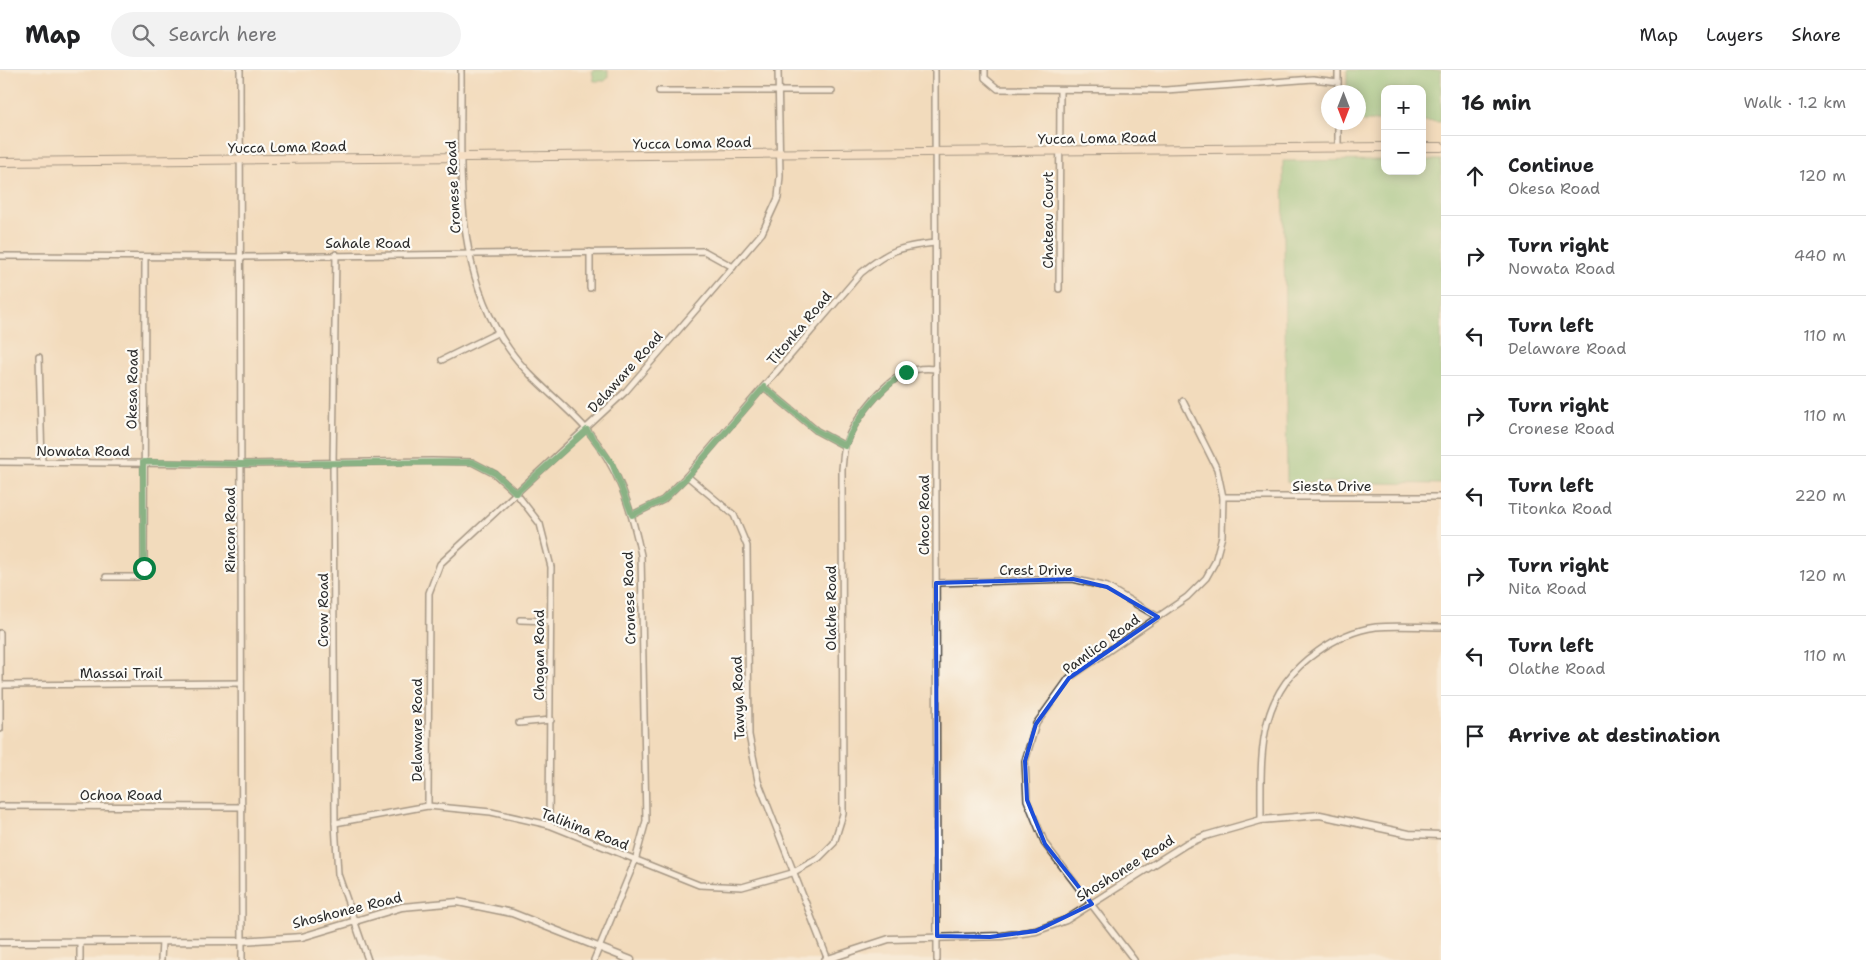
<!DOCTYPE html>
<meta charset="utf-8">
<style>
body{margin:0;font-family:"Shantell Sans",sans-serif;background:#f2f2f2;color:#202124}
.controls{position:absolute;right:15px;top:15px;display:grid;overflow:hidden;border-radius:10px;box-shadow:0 2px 12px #0003}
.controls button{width:45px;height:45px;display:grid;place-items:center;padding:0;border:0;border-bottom:1px solid #e0e0e0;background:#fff;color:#202124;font:25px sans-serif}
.compass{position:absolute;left:1321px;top:15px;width:45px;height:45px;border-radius:50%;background:#fff;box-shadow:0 2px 12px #0003;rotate:180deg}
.stop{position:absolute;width:15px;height:15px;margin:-11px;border:4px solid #0b8043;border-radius:50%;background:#fff}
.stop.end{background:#0b8043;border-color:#fff;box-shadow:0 1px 5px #0008}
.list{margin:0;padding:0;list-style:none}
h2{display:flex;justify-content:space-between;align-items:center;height:65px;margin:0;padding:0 20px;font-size:21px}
h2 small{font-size:16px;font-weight:400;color:#757577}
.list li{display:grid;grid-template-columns:32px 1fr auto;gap:15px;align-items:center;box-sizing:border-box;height:80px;padding:0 20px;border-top:1px solid #e0e0e0}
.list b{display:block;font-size:19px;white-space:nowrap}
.list p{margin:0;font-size:16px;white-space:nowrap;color:#757577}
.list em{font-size:16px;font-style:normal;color:#757577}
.icon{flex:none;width:28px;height:28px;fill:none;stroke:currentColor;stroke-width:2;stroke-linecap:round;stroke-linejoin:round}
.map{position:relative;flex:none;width:1441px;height:890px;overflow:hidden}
header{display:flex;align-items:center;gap:30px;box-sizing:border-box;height:70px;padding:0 25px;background:#fff;border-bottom:1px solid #e0e0e0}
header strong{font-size:24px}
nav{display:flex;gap:28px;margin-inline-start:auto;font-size:18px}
.search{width:350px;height:45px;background:#f2f2f2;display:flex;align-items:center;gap:12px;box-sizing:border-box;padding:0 18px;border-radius:28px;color:#757577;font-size:19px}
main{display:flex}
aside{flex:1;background:#fff}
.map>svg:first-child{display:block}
.green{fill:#83c984;stroke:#577a58}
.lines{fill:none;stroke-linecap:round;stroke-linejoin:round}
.minor-casing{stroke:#494541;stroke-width:8}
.tertiary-casing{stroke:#494541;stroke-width:9}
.secondary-casing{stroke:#494541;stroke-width:10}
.minor{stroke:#fff;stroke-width:5}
.tertiary{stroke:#fff;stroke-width:6}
.secondary{stroke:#fbe5cf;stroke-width:8}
.route{stroke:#0b8043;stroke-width:6}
.marked{fill:none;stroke:#1d4ed8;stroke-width:4;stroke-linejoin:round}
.labels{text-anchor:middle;stroke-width:4.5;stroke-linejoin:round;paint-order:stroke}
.street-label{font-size:14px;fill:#2b2b2b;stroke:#fdfcf7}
</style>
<header>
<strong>Map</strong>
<div class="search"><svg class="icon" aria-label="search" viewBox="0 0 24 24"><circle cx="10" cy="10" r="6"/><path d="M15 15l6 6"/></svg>Search here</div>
<nav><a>Map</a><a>Layers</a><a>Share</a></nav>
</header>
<main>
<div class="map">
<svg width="1441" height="890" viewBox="0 0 1441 890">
<rect width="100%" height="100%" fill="#fdfcf7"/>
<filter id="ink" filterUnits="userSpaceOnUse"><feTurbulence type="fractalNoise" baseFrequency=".02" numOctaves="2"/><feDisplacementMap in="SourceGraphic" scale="10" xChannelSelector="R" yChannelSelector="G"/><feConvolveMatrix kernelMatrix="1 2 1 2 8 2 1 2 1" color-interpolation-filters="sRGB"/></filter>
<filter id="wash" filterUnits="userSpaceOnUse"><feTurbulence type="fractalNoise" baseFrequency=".0096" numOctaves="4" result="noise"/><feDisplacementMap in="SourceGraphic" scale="20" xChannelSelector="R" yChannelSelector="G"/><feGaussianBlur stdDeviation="1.12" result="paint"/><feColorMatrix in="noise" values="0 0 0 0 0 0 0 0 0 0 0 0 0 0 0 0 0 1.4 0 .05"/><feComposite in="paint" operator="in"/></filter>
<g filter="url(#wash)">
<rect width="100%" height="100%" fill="#f2dbbc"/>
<!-- green -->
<g class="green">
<polygon points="592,0 608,0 608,8 605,11 594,11"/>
<polygon points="1347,0 1441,0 1441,52 1422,51 1422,19 1385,19 1385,51 1359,51 1358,22 1347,22"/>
<polygon points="1385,90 1385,101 1422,101 1422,90 1441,90 1441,414 1287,412 1283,91"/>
</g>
</g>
<g filter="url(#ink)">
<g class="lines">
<!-- minor casing -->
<g class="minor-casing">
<g id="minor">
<polyline points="240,0 242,890"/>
<path d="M461,0C462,96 451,196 509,279C531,311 563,332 588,361C619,398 631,438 641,485L646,751L635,791L594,890"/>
<polyline points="935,0 937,890"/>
<polyline points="985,0 985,8 998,19 1166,20 1313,9 1338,12"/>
<polyline points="1338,0 1338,22"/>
<polyline points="659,21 832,21"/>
<polyline points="1338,52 1338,78"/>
<polyline points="590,182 590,218"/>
<polyline points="336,184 333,393 335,753 338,804 368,890"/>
<polyline points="0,186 239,187 704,181 733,197"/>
<polyline points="1059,219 1060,20"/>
<polyline points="39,287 42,392"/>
<polyline points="442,290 499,262"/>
<polyline points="764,317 817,361 845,376"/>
<polyline points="0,392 241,394 432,391 472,392 495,404 516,423 540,454 551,497 549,755"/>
<polyline points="687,406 734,445 747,476 749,665 758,711 828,890"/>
<polyline points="1223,427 1441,427"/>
<path d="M632,445L663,430L687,406L861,203C889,180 899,177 935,173"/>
<polyline points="106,507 138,507 142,505 144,498 145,187"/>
<polyline points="936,513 1073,509 1107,517 1158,547"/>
<polyline points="520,550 550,551"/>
<polyline points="0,563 0,659"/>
<polyline points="1,615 241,613"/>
<polyline points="519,653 551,650"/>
<polyline points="0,736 242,737"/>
<polyline points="428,736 429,523 440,494 626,321 762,163 778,128 780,106 778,0"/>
<path d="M1261,750C1261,684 1256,624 1317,582C1335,569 1354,560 1376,557C1397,555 1420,557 1441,557"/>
<path d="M335,753L428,736L491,742L549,755L699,815L742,817L792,803L819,788L834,773L843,744L842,399C843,392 843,384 845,376C852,352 883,313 905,303C915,298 925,298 936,299"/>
<polyline points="80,872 80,890"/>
<polyline points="161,890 162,872"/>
<polyline points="1134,890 1045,774 1027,730 1025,691 1036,654 1069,608 1187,527 1206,508 1215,492 1222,466 1223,427 1217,399 1183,331"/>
</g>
</g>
<!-- tertiary casing -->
<g class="tertiary-casing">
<g id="tertiary">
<polyline points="0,872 241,871 302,867 402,837 458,832 512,843 631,890"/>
<polyline points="825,890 889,869 1002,866 1036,861 1066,850 1186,774 1205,766 1261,750 1320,745 1409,764 1441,765"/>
</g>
</g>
<!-- secondary casing -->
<g class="secondary-casing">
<g id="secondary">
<polyline points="1422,77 1441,77"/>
<polyline points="0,92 1385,77"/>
</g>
</g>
<!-- minor -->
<use href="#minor" class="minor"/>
<!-- tertiary -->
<use href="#tertiary" class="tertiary"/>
<!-- secondary -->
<use href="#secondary" class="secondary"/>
</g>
</g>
<g class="lines" filter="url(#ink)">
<!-- route -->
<path class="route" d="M144,498L143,392L241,394L472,392L496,404L516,423L587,360L612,393L632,445L663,430L688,406L764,317L817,361L845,376C857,347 879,319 906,302"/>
</g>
<!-- marked area -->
<path d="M0 0H1441V890H0ZM1073,509L1107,517L1158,547L1069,608L1036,654L1025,691L1027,730L1045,774L1092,834L1036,861L990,867L937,866L936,513Z" fill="#f2dbbc" fill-opacity=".55" fill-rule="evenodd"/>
<path class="marked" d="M1073,509L1107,517L1158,547L1069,608L1036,654L1025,691L1027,730L1045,774L1092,834L1036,861L990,867L937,866L936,513Z"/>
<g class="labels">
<!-- street labels -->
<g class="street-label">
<text transform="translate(1097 68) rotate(-1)" y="5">Yucca Loma Road</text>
<text transform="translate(692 73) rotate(-1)" y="5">Yucca Loma Road</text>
<text transform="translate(287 77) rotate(-1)" y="5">Yucca Loma Road</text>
<text transform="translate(453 117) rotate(-93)" y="5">Cronese Road</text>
<text transform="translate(1048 150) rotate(-90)" y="5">Chateau Court</text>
<text x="368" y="178">Sahale Road</text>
<text transform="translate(799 258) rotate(-50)" y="5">Titonka Road</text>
<text transform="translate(625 302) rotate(-48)" y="5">Delaware Road</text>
<text transform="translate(132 319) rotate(-89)" y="5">Okesa Road</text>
<text x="83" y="386">Nowata Road</text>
<text x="1332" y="421">Siesta Drive</text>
<text transform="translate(924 445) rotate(-90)" y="5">Choco Road</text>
<text transform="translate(230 460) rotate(-90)" y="5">Rincon Road</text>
<text x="1036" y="505">Crest Drive</text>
<text transform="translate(629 528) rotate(-92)" y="5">Cronese Road</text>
<text transform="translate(831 538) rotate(-90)" y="5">Olathe Road</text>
<text transform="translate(323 540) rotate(-90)" y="5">Crow Road</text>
<text transform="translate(1101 574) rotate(-36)" y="5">Pamlico Road</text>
<text transform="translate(539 585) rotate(-90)" y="5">Chogan Road</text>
<text x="121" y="608">Massai Trail</text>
<text transform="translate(738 628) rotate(-92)" y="5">Tawya Road</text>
<text transform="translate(417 660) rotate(-90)" y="5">Delaware Road</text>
<text x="121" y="730">Ochoa Road</text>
<text transform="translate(585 759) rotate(21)" y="5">Talihina Road</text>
<text transform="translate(1125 798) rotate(-32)" y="5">Shoshonee Road</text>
<text transform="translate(347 840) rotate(-14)" y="5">Shoshonee Road</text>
</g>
</g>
</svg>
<div class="controls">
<button>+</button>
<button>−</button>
</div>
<svg class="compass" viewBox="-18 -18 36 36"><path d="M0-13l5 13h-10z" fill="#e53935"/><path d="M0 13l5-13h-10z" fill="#757577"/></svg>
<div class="stop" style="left:144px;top:498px"></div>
<div class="stop end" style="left:906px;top:302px"></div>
</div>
<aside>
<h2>16 min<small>Walk · 1.2 km</small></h2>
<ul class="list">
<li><svg class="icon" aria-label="ahead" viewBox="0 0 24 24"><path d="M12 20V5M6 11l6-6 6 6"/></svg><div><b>Continue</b><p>Okesa Road</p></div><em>120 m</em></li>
<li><svg class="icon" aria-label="right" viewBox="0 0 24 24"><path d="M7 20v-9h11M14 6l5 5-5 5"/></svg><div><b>Turn right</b><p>Nowata Road</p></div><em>440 m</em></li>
<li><svg class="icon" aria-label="left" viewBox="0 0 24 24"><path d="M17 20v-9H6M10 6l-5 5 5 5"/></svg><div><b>Turn left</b><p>Delaware Road</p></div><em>110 m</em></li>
<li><svg class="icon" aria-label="right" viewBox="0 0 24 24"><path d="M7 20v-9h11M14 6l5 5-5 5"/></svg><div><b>Turn right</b><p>Cronese Road</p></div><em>110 m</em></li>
<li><svg class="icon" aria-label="left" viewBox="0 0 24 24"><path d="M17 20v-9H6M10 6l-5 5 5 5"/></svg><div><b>Turn left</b><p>Titonka Road</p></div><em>220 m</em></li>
<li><svg class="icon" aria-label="right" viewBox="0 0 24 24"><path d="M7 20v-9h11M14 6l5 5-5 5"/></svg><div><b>Turn right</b><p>Nita Road</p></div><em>120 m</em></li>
<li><svg class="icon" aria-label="left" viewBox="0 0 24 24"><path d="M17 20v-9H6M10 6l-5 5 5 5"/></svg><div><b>Turn left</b><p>Olathe Road</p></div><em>110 m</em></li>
<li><svg class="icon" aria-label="arrive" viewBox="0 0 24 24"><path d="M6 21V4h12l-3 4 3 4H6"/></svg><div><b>Arrive at destination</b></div></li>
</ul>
</aside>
</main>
